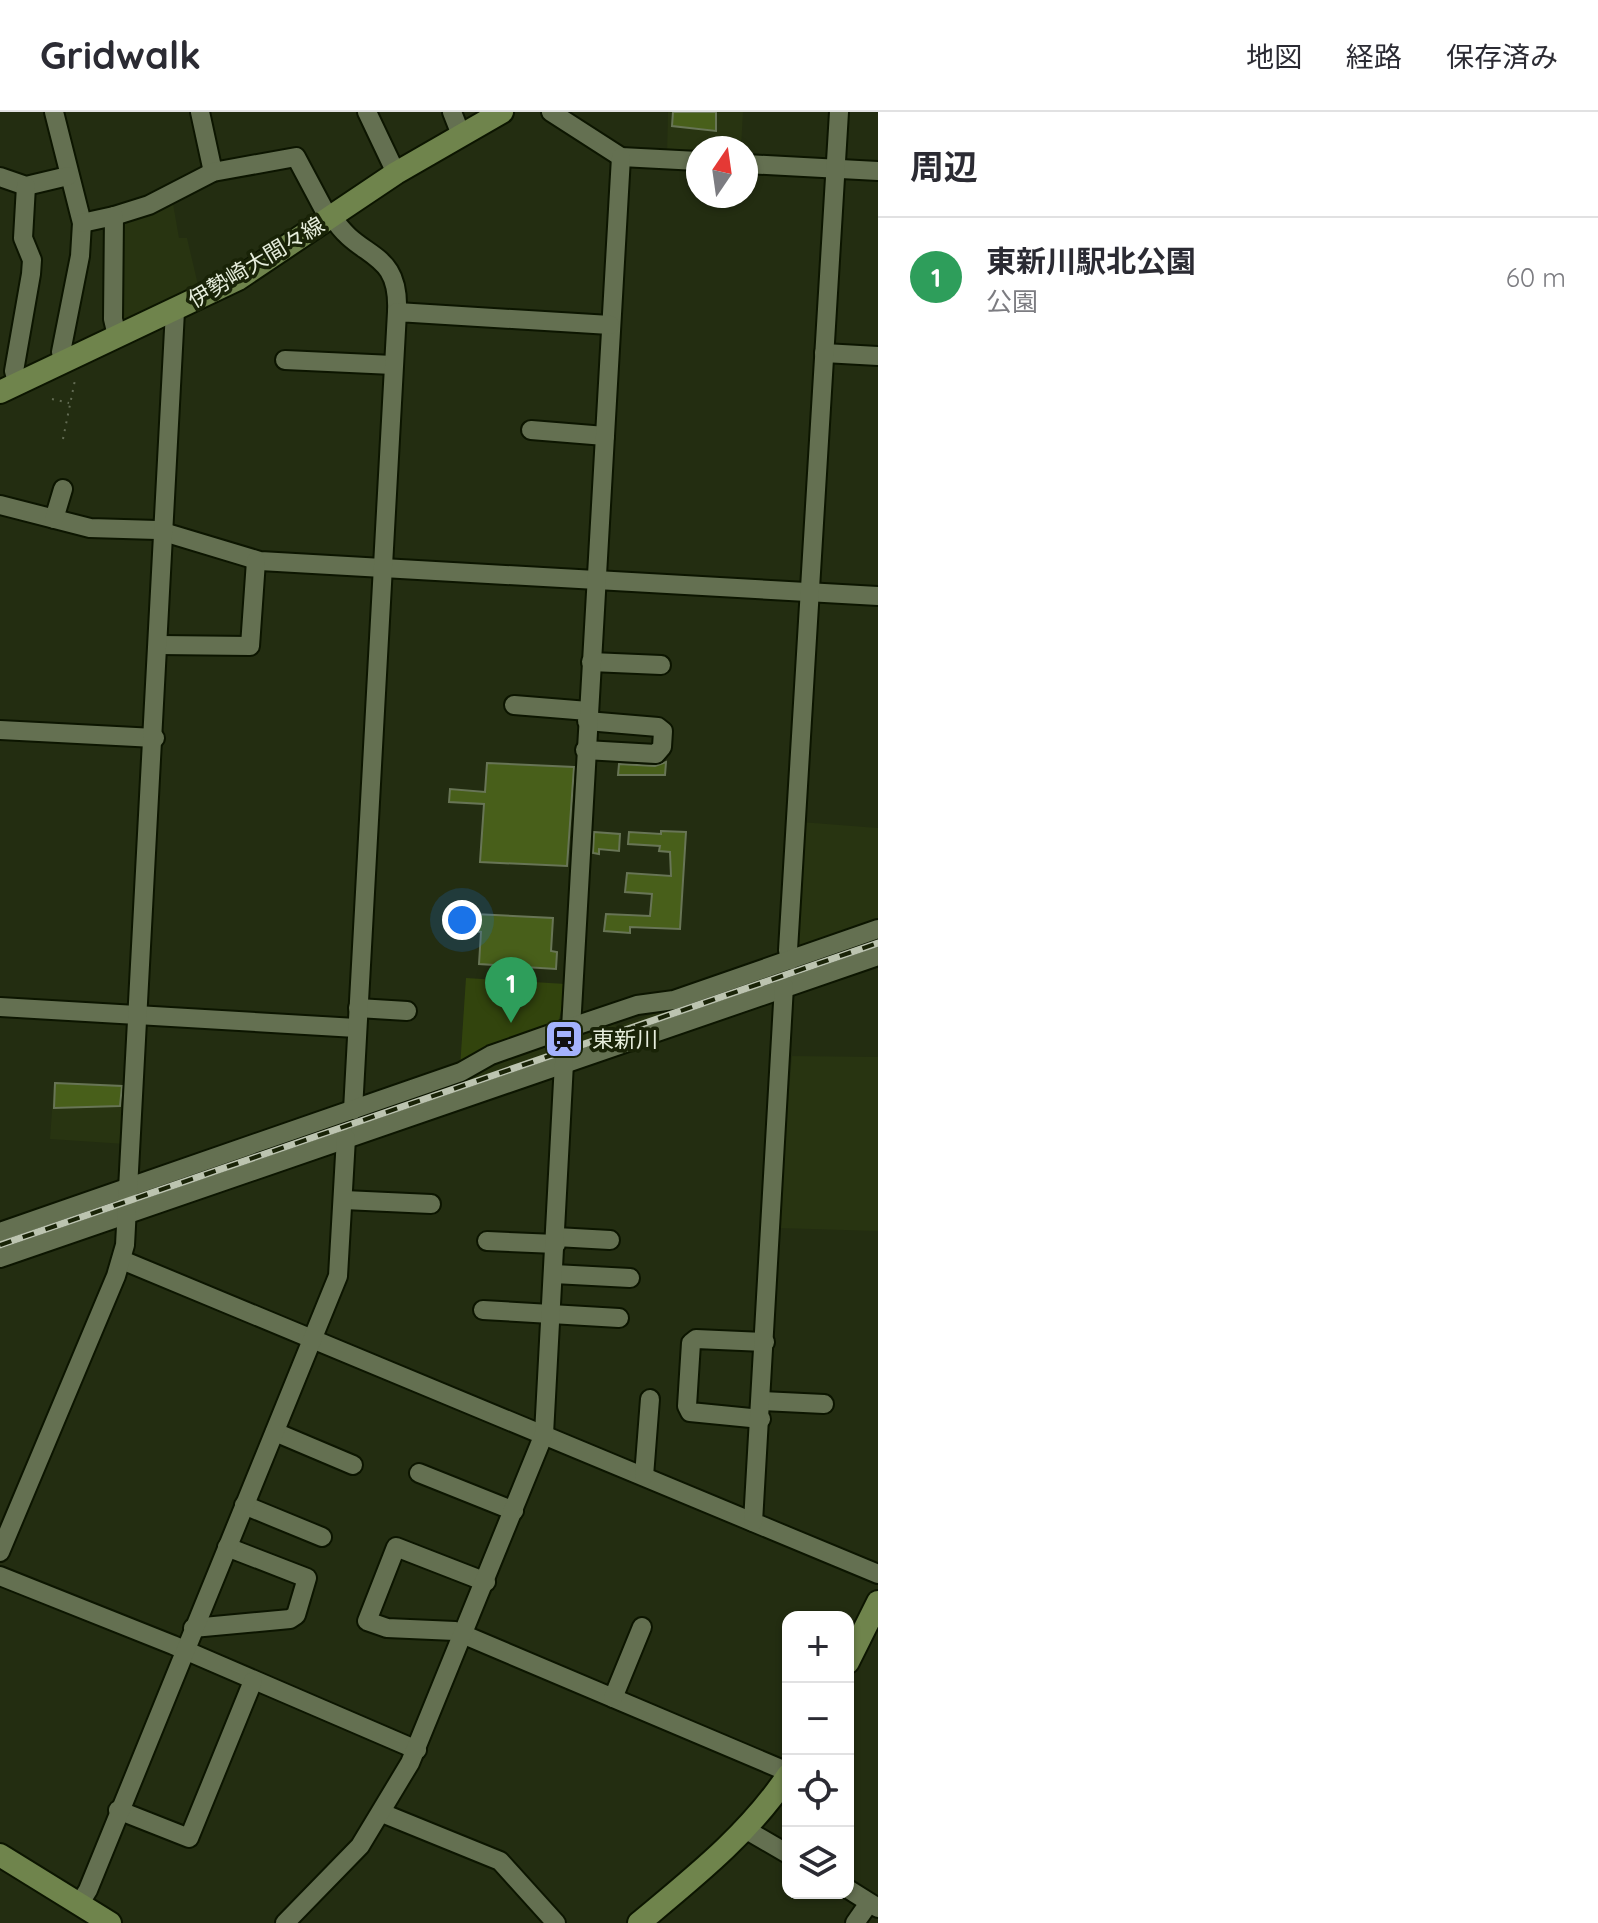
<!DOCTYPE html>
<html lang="ja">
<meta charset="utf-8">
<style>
body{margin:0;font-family:Quicksand,"Noto Sans JP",sans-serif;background:#f7f7f7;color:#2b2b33}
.controls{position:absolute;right:24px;bottom:24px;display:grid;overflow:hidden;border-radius:16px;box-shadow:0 2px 6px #0004}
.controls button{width:72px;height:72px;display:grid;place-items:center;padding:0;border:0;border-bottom:2px solid #e1e1e2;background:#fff;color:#2b2b33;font:40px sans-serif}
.compass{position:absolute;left:686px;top:24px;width:72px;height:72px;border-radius:50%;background:#fff;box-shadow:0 2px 6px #0004;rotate:13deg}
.you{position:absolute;left:462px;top:808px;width:28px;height:28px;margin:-20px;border:6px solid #fff;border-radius:50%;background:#1a73e8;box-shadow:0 0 0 12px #1a73e833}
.badge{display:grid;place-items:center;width:52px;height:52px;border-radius:50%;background:#7c3aed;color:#fff;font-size:26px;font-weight:700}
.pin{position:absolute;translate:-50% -66px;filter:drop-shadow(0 2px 4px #0008)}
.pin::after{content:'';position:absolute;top:42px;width:28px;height:24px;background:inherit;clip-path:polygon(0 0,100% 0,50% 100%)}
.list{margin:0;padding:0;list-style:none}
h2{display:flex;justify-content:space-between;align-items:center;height:104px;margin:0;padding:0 32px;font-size:34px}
h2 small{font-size:26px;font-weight:400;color:#7c7c81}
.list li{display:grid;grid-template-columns:52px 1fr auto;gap:24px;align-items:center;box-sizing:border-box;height:120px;padding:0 32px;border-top:2px solid #e1e1e2}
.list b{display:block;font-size:30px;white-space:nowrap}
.list p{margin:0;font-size:26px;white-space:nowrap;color:#7c7c81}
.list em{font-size:26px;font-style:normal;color:#7c7c81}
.icon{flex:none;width:44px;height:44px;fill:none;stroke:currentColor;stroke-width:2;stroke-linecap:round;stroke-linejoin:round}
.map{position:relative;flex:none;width:878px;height:1811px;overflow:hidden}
header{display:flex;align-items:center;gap:48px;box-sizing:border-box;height:112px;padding:0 40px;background:#fff;border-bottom:2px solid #e1e1e2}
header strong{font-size:38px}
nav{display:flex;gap:44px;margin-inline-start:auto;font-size:28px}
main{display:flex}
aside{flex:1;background:#fff}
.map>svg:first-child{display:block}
.built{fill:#283411}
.green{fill:#32440d}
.building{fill:#485f1a;stroke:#687556;stroke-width:2}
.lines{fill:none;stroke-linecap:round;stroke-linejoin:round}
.minor-casing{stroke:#0c1500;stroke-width:22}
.major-casing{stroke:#0c1500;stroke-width:26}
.path{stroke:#626b53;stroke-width:2;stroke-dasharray:2 6;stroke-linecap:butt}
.minor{stroke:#647051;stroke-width:18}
.major{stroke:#6f844c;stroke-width:22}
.rail-casing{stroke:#bcc4b0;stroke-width:7}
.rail{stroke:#192307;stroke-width:4;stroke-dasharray:12;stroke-linecap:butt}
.labels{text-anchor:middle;stroke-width:7;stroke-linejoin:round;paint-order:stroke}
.street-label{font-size:22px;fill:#e6eddc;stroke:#192307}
.poi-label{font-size:22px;fill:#e6eddc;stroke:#192307;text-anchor:start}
</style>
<header>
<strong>Gridwalk</strong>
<nav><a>地図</a><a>経路</a><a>保存済み</a></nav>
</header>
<main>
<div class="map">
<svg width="878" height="1811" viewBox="0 0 878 1811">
<rect width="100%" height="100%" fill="#232d11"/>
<!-- built -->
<g class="built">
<polygon points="668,0 743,0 741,36 698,36 698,45 667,43"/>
<polygon points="172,86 179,126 187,126 199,177 119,211 118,106"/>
<polygon points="801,710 878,716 878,813 798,842 792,835"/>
<polygon points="878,822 878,839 135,1094 134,1079 572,922 574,926 615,912 616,915"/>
<polygon points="792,944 878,945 878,1119 777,1116"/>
<polygon points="54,970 128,973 125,1032 50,1027"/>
<polygon points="118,1084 121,1101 0,1142 0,1125"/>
</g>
<!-- green -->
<polygon class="green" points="466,866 566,872 558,914 460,956"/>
<!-- building -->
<g class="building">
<polygon points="673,0 716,0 716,19 672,14"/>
<polygon points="666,650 665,663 618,663 619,652 655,654"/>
<polygon points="487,651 574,655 567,754 480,750 484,692 449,690 450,677 485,680"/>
<polygon points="661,719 686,720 680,817 630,815 630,821 604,819 606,802 650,804 652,782 625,780 627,761 671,764 670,740 659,739 660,734 628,732 629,720 661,722"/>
<polygon points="594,720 620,722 619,739 599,737 599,742 593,741"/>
<polygon points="474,802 553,806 551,839 557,840 556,857 479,852 481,820 473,819"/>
<polygon points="55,971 122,974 120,994 54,996"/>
</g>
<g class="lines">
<!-- minor casing -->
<g class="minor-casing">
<g id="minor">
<polyline points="54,0 82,111 80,144 61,240 64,248"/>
<polyline points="200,0 213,60"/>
<polyline points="367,0 396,61"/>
<polyline points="452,0 461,23"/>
<polyline points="551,0 621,45 698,49"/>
<polyline points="746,52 878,59"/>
<polyline points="0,65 26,74 68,64"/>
<polyline points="114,104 149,93 213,60 296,45 329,107"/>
<path d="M332,104C359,149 400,136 397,200"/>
<polyline points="82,111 114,104 113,207 117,224"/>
<polyline points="824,241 878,244"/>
<polyline points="285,248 393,253"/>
<polyline points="17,270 14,259 31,162 32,148 23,126 26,74"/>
<polyline points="531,318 605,324"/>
<polyline points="0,393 90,416 157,418 260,449 878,484"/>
<polyline points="54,407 63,377"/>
<polyline points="160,533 250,534 256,449"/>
<polyline points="591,550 661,553"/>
<polyline points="514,593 588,599"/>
<polyline points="0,618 155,626"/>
<polyline points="585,638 656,642 662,635 663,619 658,615 587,609"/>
<polyline points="790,848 788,838 839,0"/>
<polyline points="0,895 356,916"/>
<polyline points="358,896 407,899"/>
<polyline points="571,916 621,45"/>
<polyline points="353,998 397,200 610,213"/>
<polyline points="344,1088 431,1092"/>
<polyline points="0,1120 461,960 491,943 545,924 637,893 674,888 878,817"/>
<polyline points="556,1125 610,1128"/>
<polyline points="487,1129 556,1132"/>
<polyline points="0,1146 878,844"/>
<polyline points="122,1148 878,1462"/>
<polyline points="554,1162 630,1166"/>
<polyline points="483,1198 619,1206"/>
<polyline points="762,1289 824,1292"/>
<polyline points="761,1307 690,1300 687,1294 691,1231 696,1227 765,1230"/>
<polyline points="275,1320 353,1353"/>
<polyline points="419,1361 514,1399"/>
<polyline points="644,1364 650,1287"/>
<polyline points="244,1393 322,1425"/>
<polyline points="753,1410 784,874"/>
<polyline points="0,1440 116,1164 125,1133 175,199"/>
<polyline points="0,1464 173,1533 417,1638"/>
<polyline points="486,1470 396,1435 367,1509 387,1516 455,1519 788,1660"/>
<polyline points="193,1516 290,1507 296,1503 307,1466 227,1435"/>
<polyline points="613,1586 642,1515"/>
<polyline points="118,1698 189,1726 253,1569"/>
<polyline points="382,1701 500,1749 556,1811"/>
<polyline points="745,1717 788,1742"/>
<polyline points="848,1777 878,1796"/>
<polyline points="80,1791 88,1778 338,1164 346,1026"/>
<polyline points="285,1811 360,1734 410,1651 544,1322 564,951"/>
<polyline points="855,1811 869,1791"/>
</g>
</g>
<!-- major casing -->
<g class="major-casing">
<g id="major">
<polyline points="0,280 238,167 396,61 502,0"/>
<polyline points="848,1550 878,1490"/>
<polyline points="0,1743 110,1811"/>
<path d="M639,1811C693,1766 749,1722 788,1663"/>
</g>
</g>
<!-- path -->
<g class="path">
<polyline points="52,287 69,291"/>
<polyline points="63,327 75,268"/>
</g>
<!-- minor -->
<use href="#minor" class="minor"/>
<!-- major -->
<use href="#major" class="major"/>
<!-- rail casing -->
<g class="rail-casing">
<polyline id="rail" points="0,1133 878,831"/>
</g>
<!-- rail -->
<use href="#rail" class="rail"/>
</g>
<!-- icons -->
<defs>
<g id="station-square" transform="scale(2)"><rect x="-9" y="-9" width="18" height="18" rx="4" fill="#a4b2fc" stroke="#192307"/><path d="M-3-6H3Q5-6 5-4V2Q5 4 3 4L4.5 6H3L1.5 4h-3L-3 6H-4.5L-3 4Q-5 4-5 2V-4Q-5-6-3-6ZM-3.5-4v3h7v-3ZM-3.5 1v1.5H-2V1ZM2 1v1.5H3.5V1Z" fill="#111"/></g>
</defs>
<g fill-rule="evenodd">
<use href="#station-square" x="564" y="927"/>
</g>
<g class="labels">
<!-- street labels -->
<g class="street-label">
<text transform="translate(256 150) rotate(-31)" y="8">伊勢崎大間々線</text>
</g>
<!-- poi labels -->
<g class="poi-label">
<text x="592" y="935">東新川</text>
</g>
</g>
</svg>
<div class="controls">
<button>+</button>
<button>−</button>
<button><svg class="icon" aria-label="locate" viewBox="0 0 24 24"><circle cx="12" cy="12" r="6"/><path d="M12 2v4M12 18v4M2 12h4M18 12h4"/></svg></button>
<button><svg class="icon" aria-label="layers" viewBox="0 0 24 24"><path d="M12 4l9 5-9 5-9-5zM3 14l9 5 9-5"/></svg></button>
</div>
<svg class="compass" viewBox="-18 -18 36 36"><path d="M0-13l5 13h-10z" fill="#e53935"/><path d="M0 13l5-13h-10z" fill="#7c7c81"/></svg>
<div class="you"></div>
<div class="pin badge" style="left:511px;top:911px;background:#2e9e5b">1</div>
</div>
<aside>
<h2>周辺<small></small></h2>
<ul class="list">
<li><span class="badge" style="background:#2e9e5b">1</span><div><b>東新川駅北公園</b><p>公園</p></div><em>60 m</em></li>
</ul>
</aside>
</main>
